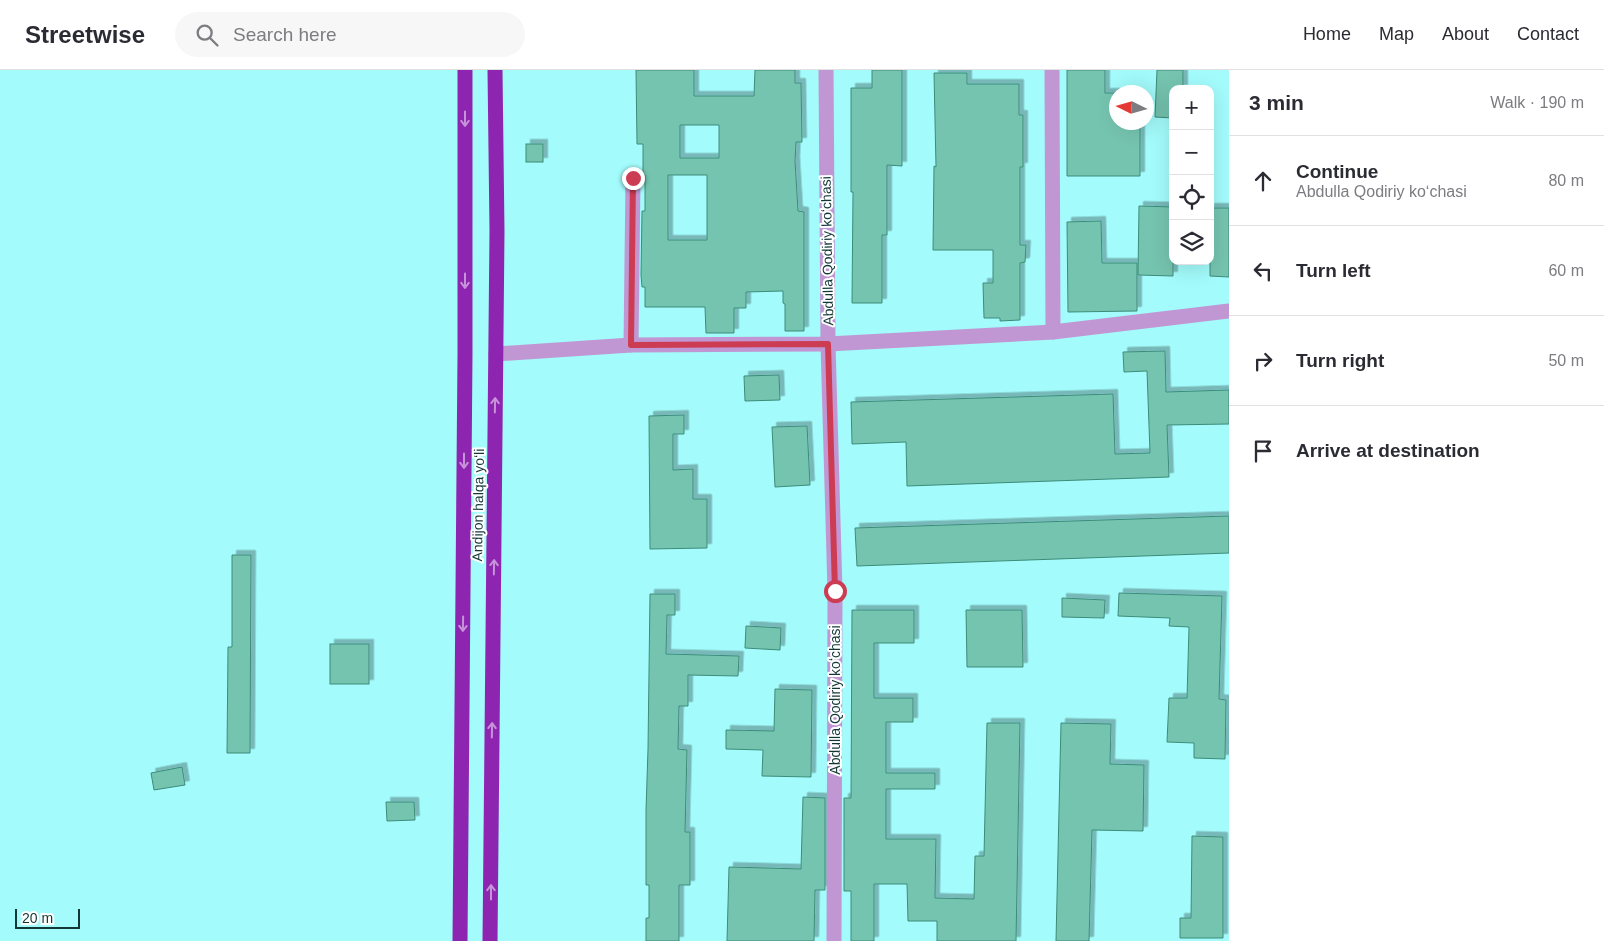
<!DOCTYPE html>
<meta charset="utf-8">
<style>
body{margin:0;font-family:Helvetica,sans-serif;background:#f7f7f7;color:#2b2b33}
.controls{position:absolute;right:15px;top:15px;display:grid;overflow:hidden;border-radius:10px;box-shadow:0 5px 20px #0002}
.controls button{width:45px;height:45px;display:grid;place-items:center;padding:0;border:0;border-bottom:1px solid #e1e1e2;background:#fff;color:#2b2b33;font:25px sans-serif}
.compass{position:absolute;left:1109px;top:15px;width:45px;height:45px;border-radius:50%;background:#fff;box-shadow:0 5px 20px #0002;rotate:275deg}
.scale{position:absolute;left:15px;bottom:12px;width:65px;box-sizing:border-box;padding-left:5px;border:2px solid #113737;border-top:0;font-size:14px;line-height:18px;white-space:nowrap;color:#113737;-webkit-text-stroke:4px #fff;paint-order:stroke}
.stop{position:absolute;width:15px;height:15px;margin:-11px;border:4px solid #cc3c53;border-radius:50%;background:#fff}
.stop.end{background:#cc3c53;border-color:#fff;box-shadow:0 1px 5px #0008}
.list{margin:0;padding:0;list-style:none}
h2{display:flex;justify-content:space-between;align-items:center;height:65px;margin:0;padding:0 20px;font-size:21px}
h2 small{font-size:16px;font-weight:400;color:#7c7c81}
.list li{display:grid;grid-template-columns:32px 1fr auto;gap:15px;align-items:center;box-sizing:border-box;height:90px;padding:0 20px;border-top:1px solid #e1e1e2}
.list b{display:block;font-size:19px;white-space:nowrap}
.list p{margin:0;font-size:16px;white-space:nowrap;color:#7c7c81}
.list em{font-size:16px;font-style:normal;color:#7c7c81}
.icon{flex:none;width:28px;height:28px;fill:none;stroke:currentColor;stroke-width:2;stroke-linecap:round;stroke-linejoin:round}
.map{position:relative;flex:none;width:1229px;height:871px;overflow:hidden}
header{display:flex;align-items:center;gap:30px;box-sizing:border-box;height:70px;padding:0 25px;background:#fff;border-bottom:1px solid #e1e1e2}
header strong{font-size:24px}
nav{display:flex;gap:28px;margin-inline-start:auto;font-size:18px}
.search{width:350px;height:45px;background:#f7f7f7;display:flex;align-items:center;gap:12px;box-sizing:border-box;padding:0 18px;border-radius:28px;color:#7c7c81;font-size:19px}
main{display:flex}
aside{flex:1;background:#fff}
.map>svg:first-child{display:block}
.building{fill:#75c4b0;stroke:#3c8c7a;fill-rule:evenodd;filter:url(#shadow)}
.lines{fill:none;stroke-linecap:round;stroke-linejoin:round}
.street{stroke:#c197d3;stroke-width:15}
.highway{stroke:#8e25b1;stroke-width:15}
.oneway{stroke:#c692d8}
.route{stroke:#cc3c53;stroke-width:6}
.labels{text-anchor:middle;stroke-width:4;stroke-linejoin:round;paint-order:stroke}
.street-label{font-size:14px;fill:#113737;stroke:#fff}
</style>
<header>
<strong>Streetwise</strong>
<div class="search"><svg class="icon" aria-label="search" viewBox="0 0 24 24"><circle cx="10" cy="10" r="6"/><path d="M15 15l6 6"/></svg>Search here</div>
<nav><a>Home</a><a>Map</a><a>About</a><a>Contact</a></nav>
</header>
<main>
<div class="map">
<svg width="1229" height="871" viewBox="0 0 1229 871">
<defs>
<filter id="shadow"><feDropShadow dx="4.5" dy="-4.5" stdDeviation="0" flood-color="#0004"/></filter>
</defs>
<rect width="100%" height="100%" fill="#a3fbfb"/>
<!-- building -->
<g class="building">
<path d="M636,0H694V26H754L755,0H795V13H801L802,72H796L795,91L798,141L804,142V261H785V234L783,233V221L746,222V238H734V263H706L705,237H645V217H642L641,205L642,141H645V105H643V74H637ZM680,55H719V88H680ZM668,105H707V170H668Z"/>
<polygon points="872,0 902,0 902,96 887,95 887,165 882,165 882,233 852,233 853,122 851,122 851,18 872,18"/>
<polygon points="1067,0 1105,0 1105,23 1116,23 1116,52 1140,52 1140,106 1067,106"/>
<polygon points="1157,0 1183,0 1183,19 1173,19 1173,48 1155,47"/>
<polygon points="934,3 967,3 967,14 1019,14 1019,45 1023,45 1023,97 1020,97 1020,175 1026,175 1025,192 1020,193 1020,250 1000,251 1000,248 984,248 983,213 993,213 993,180 933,180 934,96 936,97"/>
<rect x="526" y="74" width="17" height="18"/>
<polygon points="1139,136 1173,137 1173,206 1138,205"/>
<polygon points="1210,138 1229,138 1229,207 1210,206"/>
<polygon points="1101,151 1102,193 1137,193 1137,241 1068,242 1067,152"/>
<polygon points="1165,281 1166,322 1229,320 1229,354 1167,355 1169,407 907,416 906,372 852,374 851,332 1113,324 1115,384 1150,383 1147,301 1124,302 1123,282"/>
<polygon points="779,305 780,330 745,331 744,306"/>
<polygon points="684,345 684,364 673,364 673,400 693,399 693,429 707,429 707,478 650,479 649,346"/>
<polygon points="807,356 810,415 775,417 772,357"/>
<polygon points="1229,446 1229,483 857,496 855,458"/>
<polygon points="232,485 251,485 250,683 227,683 228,577 232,577"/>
<polygon points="1119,523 1222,526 1219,629 1226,630 1225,689 1194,688 1194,673 1167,672 1169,628 1187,628 1189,557 1169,556 1170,548 1118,546"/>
<polygon points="650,524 675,524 675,545 667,545 666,584 739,586 738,606 688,605 688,636 679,636 678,679 687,680 685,762 690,762 690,815 679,815 679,871 646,871 646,848 649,848 649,815 646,815 646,741 648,679"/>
<polygon points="1062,528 1105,530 1104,548 1062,547"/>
<polygon points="852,540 914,540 914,573 874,573 874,628 913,628 913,652 886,652 886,703 935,703 935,719 886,719 886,769 936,769 935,828 974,829 975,786 984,786 987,653 1020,653 1016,871 937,871 937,851 908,851 907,814 874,814 874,871 851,871 851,821 844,821 844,728 851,728"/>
<polygon points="966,540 1022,540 1023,597 967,597"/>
<polygon points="746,556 781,558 780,580 745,578"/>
<rect x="330" y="574" width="39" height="40"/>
<polygon points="775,619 812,620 811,707 762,706 763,680 726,679 726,660 774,661"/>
<polygon points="1061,653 1111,654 1110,694 1144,695 1143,761 1092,760 1089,871 1056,871"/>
<polygon points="182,697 185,715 154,720 151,703"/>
<polygon points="803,727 825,728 825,820 815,820 814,871 727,871 729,797 801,799"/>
<polygon points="386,732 414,732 415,750 387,751"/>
<polygon points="1192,766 1223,767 1223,868 1180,868 1180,848 1191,848"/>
</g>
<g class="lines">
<!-- street -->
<g class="street">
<polyline points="826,0 828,274 835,521 834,871"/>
<polyline points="1052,0 1053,262"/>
<polyline points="631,275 633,108"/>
<polyline points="496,284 631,275 828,274 1053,262 1229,241"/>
</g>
<!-- highway -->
<g class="highway">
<polyline points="460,871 465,284 465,0"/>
<polyline points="490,871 497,161 495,0"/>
</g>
</g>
<!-- one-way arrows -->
<defs><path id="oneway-shaft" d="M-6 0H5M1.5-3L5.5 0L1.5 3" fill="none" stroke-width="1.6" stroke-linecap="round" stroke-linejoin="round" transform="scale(1.25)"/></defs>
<g class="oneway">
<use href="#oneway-shaft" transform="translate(465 49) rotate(90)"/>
<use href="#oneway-shaft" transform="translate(465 211) rotate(90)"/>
<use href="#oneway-shaft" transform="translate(495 335) rotate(-89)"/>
<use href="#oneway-shaft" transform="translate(464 391) rotate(90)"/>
<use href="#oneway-shaft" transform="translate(494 497) rotate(-89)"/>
<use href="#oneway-shaft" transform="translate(463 554) rotate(91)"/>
<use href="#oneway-shaft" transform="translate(492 660) rotate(-89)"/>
<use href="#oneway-shaft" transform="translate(491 822) rotate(-90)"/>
</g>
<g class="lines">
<!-- route -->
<polyline class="route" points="633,108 631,275 828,274 835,521"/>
</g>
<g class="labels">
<!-- street labels -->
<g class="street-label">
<text transform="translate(827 181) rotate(-91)" y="5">Abdulla Qodiriy koʻchasi</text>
<text transform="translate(478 435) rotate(-89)" y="5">Andijon halqa yo‘li</text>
<text transform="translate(835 630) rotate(-90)" y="5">Abdulla Qodiriy koʻchasi</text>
</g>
</g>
</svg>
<div class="controls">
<button>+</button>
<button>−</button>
<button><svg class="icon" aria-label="locate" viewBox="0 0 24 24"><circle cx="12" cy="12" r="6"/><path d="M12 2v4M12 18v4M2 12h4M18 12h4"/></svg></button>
<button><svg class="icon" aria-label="layers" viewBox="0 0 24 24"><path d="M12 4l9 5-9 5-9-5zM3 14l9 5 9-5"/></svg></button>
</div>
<svg class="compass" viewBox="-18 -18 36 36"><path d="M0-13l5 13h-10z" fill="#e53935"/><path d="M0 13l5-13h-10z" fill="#7c7c81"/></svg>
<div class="scale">20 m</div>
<div class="stop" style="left:835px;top:521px"></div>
<div class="stop end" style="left:633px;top:108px"></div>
</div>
<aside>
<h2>3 min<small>Walk · 190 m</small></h2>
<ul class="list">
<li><svg class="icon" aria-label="ahead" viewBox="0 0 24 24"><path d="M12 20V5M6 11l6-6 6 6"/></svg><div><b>Continue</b><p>Abdulla Qodiriy koʻchasi</p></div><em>80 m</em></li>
<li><svg class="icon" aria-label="left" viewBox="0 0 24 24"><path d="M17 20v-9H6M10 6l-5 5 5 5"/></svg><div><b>Turn left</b></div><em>60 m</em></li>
<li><svg class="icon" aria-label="right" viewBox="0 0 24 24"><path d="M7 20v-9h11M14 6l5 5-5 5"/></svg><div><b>Turn right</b></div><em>50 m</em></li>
<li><svg class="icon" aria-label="arrive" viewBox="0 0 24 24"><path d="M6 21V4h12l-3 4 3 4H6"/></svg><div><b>Arrive at destination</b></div></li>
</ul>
</aside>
</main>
